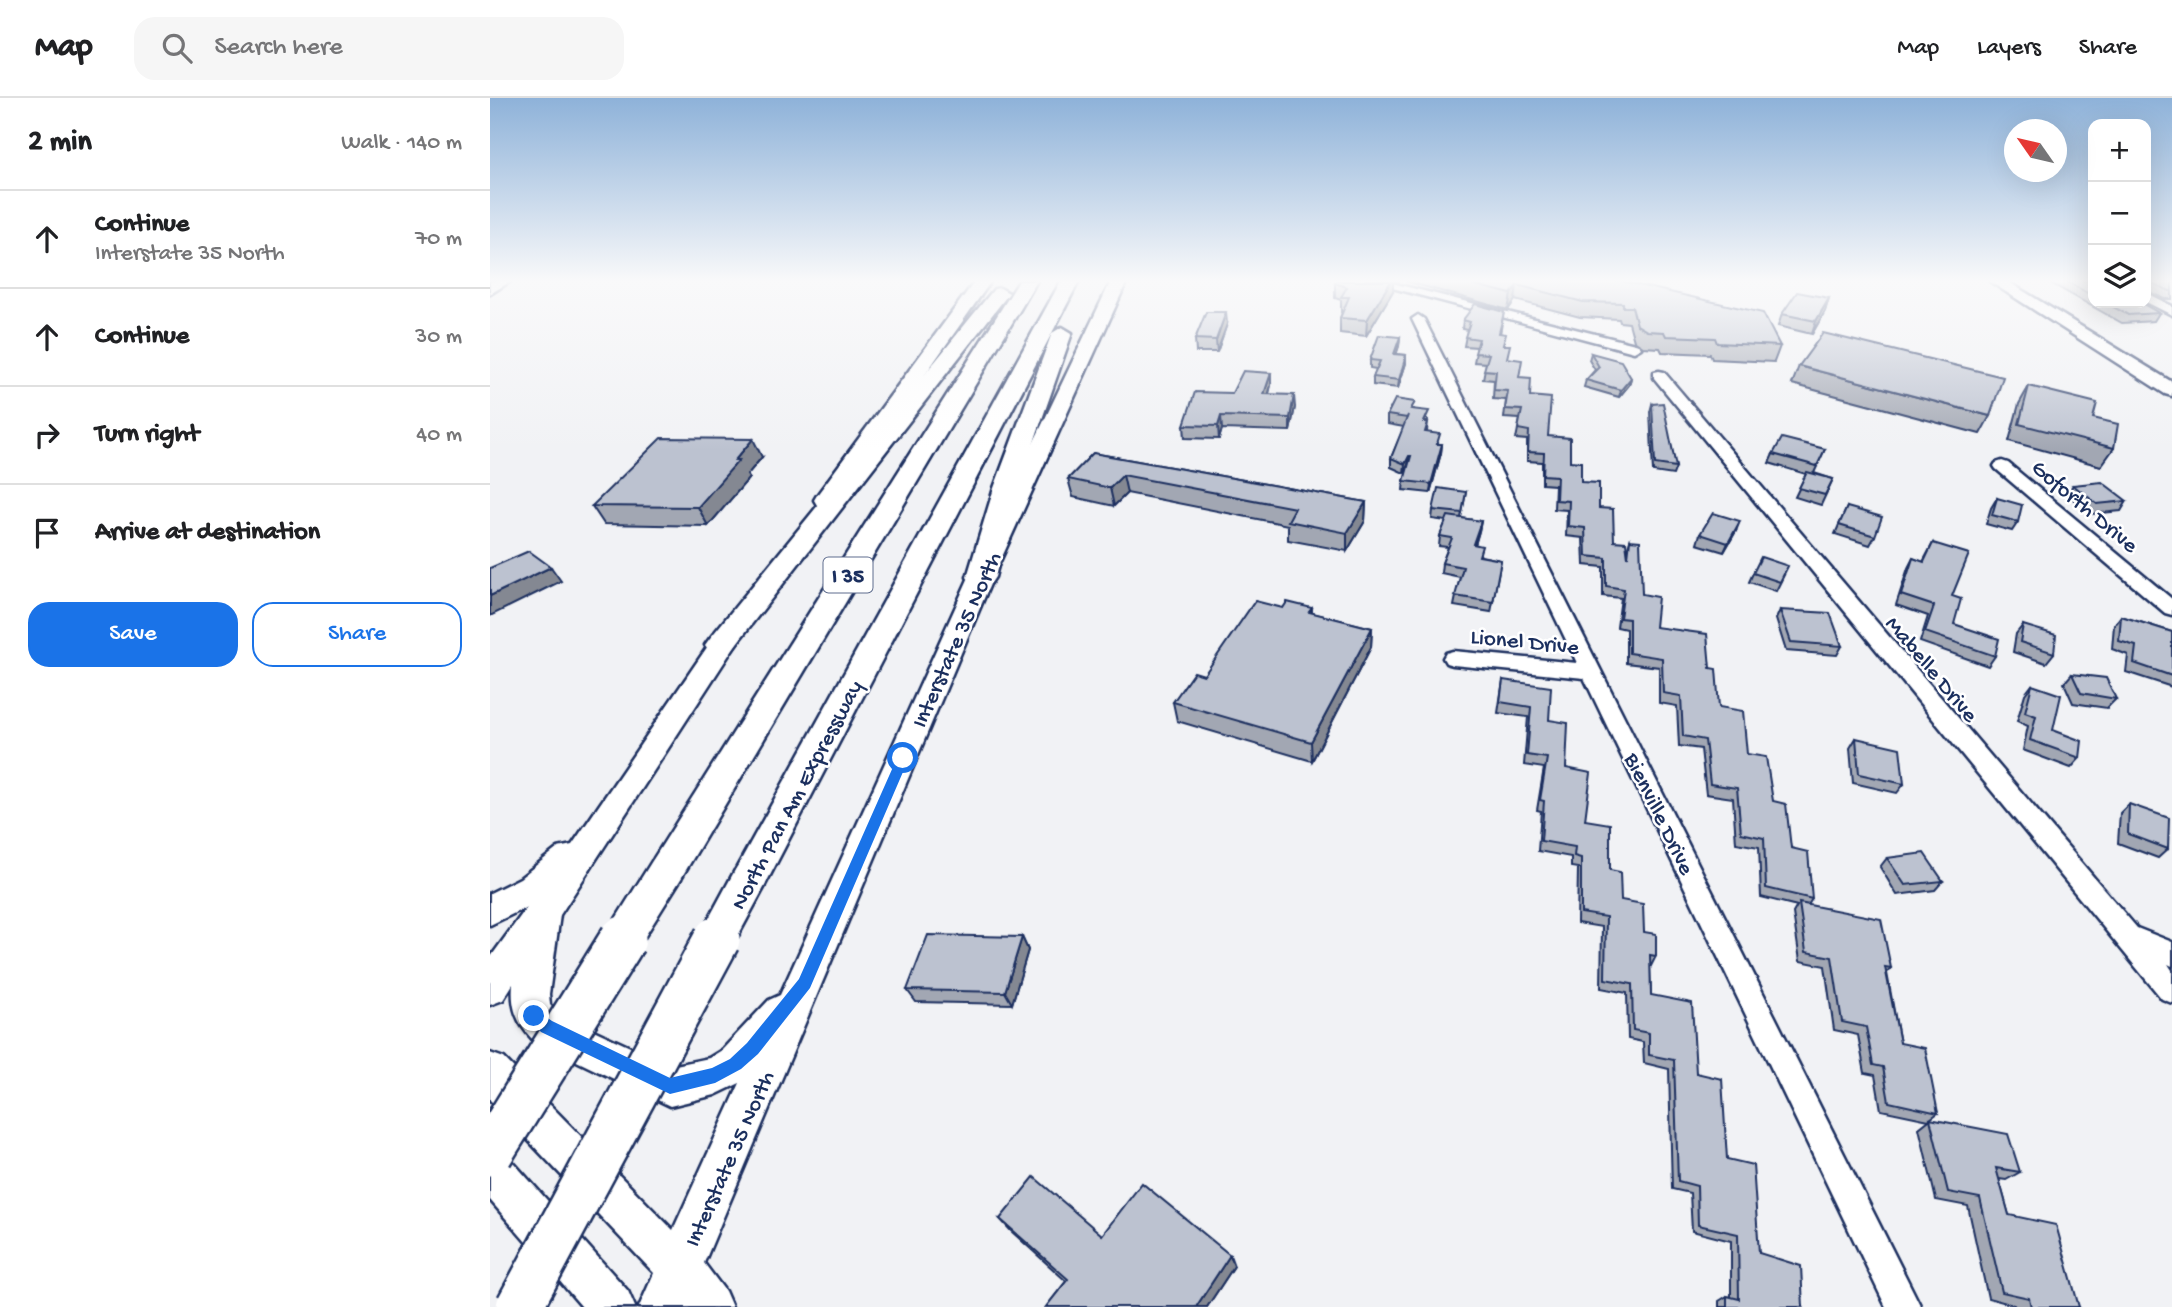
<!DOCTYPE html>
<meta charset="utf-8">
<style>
body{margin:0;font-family:"Gochi Hand",sans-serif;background:#f6f6f6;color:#202124}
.controls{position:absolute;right:21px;top:21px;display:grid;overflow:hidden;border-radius:14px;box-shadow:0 7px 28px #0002}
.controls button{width:63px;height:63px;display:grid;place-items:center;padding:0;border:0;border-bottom:2px solid #e0e0e0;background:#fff;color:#202124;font:35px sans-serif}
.compass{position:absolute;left:1514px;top:21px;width:63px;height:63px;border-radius:50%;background:#fff;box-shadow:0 7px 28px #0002;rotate:304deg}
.stop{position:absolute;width:21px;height:21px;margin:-16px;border:5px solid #1a73e8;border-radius:50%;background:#fff}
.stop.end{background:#1a73e8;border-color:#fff;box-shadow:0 2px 7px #0008}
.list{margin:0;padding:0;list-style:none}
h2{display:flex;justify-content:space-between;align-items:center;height:91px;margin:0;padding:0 28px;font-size:30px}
h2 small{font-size:23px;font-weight:400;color:#757577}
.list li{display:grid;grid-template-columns:46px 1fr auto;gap:21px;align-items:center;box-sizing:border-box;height:98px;padding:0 28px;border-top:2px solid #e0e0e0}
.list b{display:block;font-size:26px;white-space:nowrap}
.list p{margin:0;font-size:23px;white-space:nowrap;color:#757577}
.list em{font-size:23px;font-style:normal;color:#757577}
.actions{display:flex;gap:14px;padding:21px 28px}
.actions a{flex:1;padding:16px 0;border:2px solid #1a73e8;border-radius:21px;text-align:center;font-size:24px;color:#1a73e8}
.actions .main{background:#1a73e8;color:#fff}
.icon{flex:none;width:38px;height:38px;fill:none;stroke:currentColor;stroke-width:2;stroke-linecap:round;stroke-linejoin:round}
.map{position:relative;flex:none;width:1682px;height:1209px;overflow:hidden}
header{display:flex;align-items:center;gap:42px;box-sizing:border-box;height:98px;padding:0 35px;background:#fff;border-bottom:2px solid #e0e0e0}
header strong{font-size:33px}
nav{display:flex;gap:38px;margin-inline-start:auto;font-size:24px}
.search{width:490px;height:63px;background:#f6f6f6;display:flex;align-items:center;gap:18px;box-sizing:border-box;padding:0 24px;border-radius:21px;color:#757577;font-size:26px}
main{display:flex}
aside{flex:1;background:#fff}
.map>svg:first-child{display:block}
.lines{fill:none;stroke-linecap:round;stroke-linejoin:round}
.minor-casing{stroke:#1b2f5e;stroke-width:5}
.major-casing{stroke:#1b2f5e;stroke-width:5}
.highway-casing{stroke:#1b2f5e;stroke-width:5}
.minor{fill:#fff;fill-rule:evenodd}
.major{fill:#fff;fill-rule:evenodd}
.highway{fill:#fff;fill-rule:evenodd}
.highway-bridge-far1-casing{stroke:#1b2f5e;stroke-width:39;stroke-linecap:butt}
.highway-bridge-casing{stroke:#1b2f5e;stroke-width:50;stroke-linecap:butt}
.highway-bridge-far1{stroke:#fff;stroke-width:34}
.highway-bridge{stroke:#fff;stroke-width:45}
.wall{fill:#a2a7b3;stroke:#1b2f5e;stroke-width:2}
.shaded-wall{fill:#848892;stroke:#1b2f5e;stroke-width:2}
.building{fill:#bcc2d0;stroke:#1b2f5e;stroke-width:2}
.route{fill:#1a73e8}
.labels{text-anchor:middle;stroke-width:5;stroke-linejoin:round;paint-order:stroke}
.shield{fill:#fff;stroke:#5f6d8e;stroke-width:2}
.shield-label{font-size:21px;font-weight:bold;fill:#1b2f5e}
.street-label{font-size:23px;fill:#1b2f5e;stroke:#fff}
</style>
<header>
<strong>Map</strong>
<div class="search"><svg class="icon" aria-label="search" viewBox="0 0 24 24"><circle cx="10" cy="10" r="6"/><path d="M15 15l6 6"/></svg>Search here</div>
<nav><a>Map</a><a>Layers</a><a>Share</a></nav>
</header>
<main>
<aside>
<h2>2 min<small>Walk · 140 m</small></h2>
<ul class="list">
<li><svg class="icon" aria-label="ahead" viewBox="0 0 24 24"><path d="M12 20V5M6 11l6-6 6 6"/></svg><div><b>Continue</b><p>Interstate 35 North</p></div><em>70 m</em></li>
<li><svg class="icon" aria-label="ahead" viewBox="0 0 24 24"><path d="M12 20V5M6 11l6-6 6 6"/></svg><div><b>Continue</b></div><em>30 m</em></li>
<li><svg class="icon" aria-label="right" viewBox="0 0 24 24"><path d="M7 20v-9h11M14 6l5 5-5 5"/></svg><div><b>Turn right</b></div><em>40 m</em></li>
<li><svg class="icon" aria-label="arrive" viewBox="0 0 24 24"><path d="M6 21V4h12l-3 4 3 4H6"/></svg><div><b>Arrive at destination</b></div></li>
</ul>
<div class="actions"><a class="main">Save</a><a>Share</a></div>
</aside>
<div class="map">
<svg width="1682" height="1209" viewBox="0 0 1682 1209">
<rect width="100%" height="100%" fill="#f1f2f5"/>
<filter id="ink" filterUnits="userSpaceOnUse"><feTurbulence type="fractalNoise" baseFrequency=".0143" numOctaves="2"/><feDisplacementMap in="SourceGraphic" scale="14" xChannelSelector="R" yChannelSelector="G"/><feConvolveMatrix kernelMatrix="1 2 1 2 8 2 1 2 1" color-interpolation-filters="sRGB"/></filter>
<g filter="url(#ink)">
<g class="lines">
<!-- minor casing -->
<g class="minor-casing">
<g id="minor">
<polygon points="876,183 894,183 1149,247 1151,250 1144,254"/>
<polygon points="1656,195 1682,208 1682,217 1656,204"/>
<polygon points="928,217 934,221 1431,1209 1396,1209 1094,580 963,567 956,565 953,560 956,555 963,553 1087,565 922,221"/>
<polygon points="1169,273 1174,274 1647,830 1682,844 1682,868 1678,866 1682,872 1682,905 1672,901 1164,280 1164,274"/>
<polygon points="1512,363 1518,365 1682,501 1682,517 1675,515 1506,371 1504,368 1506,365"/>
</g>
</g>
<!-- major casing -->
<g class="major-casing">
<g id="major">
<polygon points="3,183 21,183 0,196 0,184"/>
<polygon points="485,183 501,183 343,407 327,407 324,402 327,397"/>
<path d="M621,183H637L503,479L214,1165L235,1193L242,1209H149L164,1175L0,1002V955L14,960L183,1132L250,985L225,997L180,1008L43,942C27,925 21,910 23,886L13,902L0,907V860L37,809L0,827V795L30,780L68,750L82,747L237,520L246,518L255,520L259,526L70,817L59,896L60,907L69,916L181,968L219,960L232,952L279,902L290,897L479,479Z"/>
<polygon points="1499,183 1517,183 1682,284 1682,298 1675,296"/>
<polygon points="0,1049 15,1055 138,1193 145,1209 92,1209 0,1102"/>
</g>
</g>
<!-- highway casing -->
<g class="highway-casing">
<g id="highway">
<polygon points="529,183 547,183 190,782 177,787 164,782 159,771 164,760"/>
<polygon points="571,183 589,183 273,791 260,796 247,791 241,780 247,769"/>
<polygon points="510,190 519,195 516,199 240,554 230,557 220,554 215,547 220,540 504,191"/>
<polygon points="572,229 582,235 528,390 505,479 501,485 491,488 481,485 477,479 504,390 562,235"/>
</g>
</g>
<!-- minor -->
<use href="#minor" class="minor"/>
<!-- major -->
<use href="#major" class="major"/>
<!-- highway -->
<use href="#highway" class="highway"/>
<!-- highway-bridge-far1 casing -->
<g class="highway-bridge-far1-casing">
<g id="highway-bridge-far1">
<polyline points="132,843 177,771"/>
<polyline points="226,843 260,780"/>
</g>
</g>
<!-- highway-bridge casing -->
<g class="highway-bridge-casing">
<g id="highway-bridge">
<polyline points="0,1055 133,841"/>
<polyline points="29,1209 227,841"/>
</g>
</g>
<!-- highway-bridge-far1 -->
<use href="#highway-bridge-far1" class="highway-bridge-far1"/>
<!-- highway-bridge -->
<use href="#highway-bridge" class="highway-bridge"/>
</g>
<!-- wall -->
<g class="wall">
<polygon points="847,183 909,183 908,184 903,183 903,193 876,238 850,235 850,220 852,214 851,214 851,202 845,200 845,185"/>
<polygon points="915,183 1131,183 1290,248 1284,264 1222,261 1220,256 1172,254 1170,250 1153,249 1144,243 1139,225 1130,224 1129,221 1090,219 1025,202 1018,212"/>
<polygon points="1557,183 1603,183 1603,205 1651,205 1669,215 1664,223 1632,225"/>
<polygon points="1656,183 1682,183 1682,201 1675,201 1659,194 1656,199"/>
<polygon points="1339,200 1335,213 1322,236 1288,228 1292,216"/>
<polygon points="1014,214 1010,236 1014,247 1017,261 1040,298 1058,338 1080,363 1091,384 1109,410 1124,443 1137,452 1140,442 1152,496 1165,529 1220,570 1229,609 1283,703 1301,750 1322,801 1318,807 1401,870 1397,875 1410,945 1448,1015 1440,1021 1530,1074 1516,1082 1509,1081 1519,1117 1589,1209 1525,1209 1524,1207 1498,1200 1478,1108 1446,1102 1429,1030 1439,1022 1391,1012 1385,977 1375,975 1368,937 1344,932 1335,868 1310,863 1303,815 1307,808 1271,799 1269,749 1246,745 1243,700 1216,696 1211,651 1189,648 1187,608 1169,605 1169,569 1136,565 1136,531 1127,529 1131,500 1113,498 1113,469 1094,467 1093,440 1076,438 1077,412 1064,411 1065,387 1052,386 1052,364 1037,363 1037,342 1026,341 1030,321 1014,320 1016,302 1003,301 1004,282 993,281 996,265 984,264 987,249 974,248 977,232 972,231 973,222"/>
<polygon points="737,226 727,254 706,254 705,241"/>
<polygon points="910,239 909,248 906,256 916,257 916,265 908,290 883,287 883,279 886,271 880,270 880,262"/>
<polygon points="1101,255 1141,280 1139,287 1129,299 1094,289 1096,282 1105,272 1099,262"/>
<polygon points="1309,268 1500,318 1490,336 1302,286"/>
<polygon points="781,287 779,296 805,309 800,333 732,331 729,341 695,340 694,327 742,295"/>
<polygon points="1539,288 1603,320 1624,350 1611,368 1519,343 1529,306"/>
<polygon points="1162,306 1186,369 1183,377 1163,374 1160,314"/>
<polygon points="924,311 938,322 937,334 949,346 952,346 951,355 940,395 913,392 914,383 919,367 914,375 901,369 901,360 914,329 897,326 897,317"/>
<polygon points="1335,351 1324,375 1343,381 1331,407 1305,399 1316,376 1279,365 1283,356"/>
<polygon points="603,355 876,404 875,423 857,453 798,442 798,427 637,395 624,408 583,399 578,381"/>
<polygon points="272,359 257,377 259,380 218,428 114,426 102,408"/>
<polygon points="1583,387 1637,403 1631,413 1601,416 1577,396"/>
<polygon points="976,394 971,420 991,423 989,433 985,447 991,458 1011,462 1001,514 964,508 970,479 951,475 952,465 958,449 949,448 950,438 956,423 942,421 943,412"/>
<polygon points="1507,400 1528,424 1522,433 1496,426 1501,410"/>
<polygon points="1357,409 1385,438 1380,447 1345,436"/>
<polygon points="1246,433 1234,454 1207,446 1210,436"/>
<polygon points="1443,445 1462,498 1464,526 1505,558 1498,568 1430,544 1438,518 1406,507 1418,470 1423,460 1433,464"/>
<polygon points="1263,475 1294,477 1286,493 1259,484"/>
<polygon points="822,510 822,515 882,530 881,549 822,663 687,623 683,604 714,577"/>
<polygon points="1290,512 1352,548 1347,557 1296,553 1286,521"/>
<polygon points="1631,518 1682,534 1682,589 1636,574 1638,557 1622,551 1624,527"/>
<polygon points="1533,527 1564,555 1556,565 1523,554 1526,536"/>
<polygon points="1582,576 1626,601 1617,610 1583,605 1574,585"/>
<polygon points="1013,582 1059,622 1095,722 1120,772 1131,802 1154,834 1166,858 1161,868 1160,868 1161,897 1206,975 1237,1061 1269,1155 1313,1209 1229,1209 1229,1203 1237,1198 1241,1199 1241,1143 1202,1133 1200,1095 1182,1091 1179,971 1154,965 1153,944 1138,941 1137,895 1111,890 1112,829 1087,825 1088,770 1081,769 1081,759 1048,753 1051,713 1047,712 1054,670 1034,667 1038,619 1008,615"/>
<polygon points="1542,587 1563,632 1590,660 1581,670 1533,652 1538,628 1527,623 1535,596"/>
<polygon points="1366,640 1414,686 1407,695 1363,685 1360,650"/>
<polygon points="1639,706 1678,751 1668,760 1628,745 1630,715"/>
<polygon points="1397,760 1453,783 1445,792 1407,797 1390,769"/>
<polygon points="532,839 538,852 522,906 426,904 417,892"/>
<polygon points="510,1121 744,1168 717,1209 556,1209 576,1183 521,1133"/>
</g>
<!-- shaded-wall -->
<g class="shaded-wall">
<polygon points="901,183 903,183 903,193 876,238 877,222"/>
<polygon points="1027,187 1025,202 1018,212 1021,196"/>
<polygon points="1339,200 1335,213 1322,236 1326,223"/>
<polygon points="736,214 737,226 727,254 726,242"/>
<polygon points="910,239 909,248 904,264 904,256"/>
<polygon points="916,257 916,265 908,290 909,282"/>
<polygon points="781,275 781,287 775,309 774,296"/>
<polygon points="1141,280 1139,287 1129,299 1131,292"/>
<polygon points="804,297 805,309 800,333 800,320"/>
<polygon points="731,318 732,331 729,341 728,328"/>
<polygon points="263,341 272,359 257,377 259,380 218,428 208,409 245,362"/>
<polygon points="952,346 951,355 940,395 941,386"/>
<polygon points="919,358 918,367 914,375 915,366"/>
<polygon points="633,377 637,395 624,408 620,390"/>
<polygon points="876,404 875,423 857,453 857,435"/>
<polygon points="991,423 989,433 982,456 983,446"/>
<polygon points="1250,423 1246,433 1234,454 1238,445"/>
<polygon points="61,469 71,483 0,518 0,498"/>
<polygon points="882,530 881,549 822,663 821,644"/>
<polygon points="532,839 538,852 522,906 515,894"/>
<polygon points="740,1157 744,1168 717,1209 706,1209"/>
</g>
<!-- building -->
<g class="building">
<polygon points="847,183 901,183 877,222 850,220 859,199 851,199 857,189 845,185"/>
<polygon points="970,183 1131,183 1273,215 1290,248 1227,245 1225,240 1176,238 1174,234 1157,233 1147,227 1142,209 1133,209 1133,205 1093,204 1027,187 1021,196"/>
<polygon points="1576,183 1603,183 1603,198"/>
<polygon points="1656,183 1682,183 1682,193 1680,193 1660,184 1658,195 1656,195"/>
<polygon points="1307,194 1339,200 1326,223 1292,216"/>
<polygon points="1616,205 1651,205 1669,215 1638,217"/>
<polygon points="985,206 1014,214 1009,235 1016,236 1013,247 1020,247 1017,260 1032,262 1029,279 1041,280 1040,298 1061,300 1058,338 1080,340 1080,363 1091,364 1091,384 1109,385 1109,410 1123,411 1124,443 1136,444 1138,459 1140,442 1150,443 1152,496 1168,499 1165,529 1217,536 1220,570 1226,571 1229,609 1253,613 1257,656 1276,659 1283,703 1296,706 1301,750 1318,754 1322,801 1276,790 1274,740 1251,735 1247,690 1220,686 1215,642 1193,638 1191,598 1173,595 1172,560 1139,555 1139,521 1130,520 1134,491 1116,488 1116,460 1096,458 1095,430 1078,428 1079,403 1066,402 1067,378 1053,377 1054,355 1038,354 1039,333 1028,331 1032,312 1015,311 1018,293 1004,292 1006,273 994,272 999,256 985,255 989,241 975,239 980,224 973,222"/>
<polygon points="716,214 736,214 726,242 705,241"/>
<polygon points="1333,235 1513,279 1500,318 1309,268"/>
<polygon points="889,237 910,239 904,256 916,257 909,282 883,279 890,263 880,262"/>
<polygon points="1101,255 1131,263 1141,280 1131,292 1096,282 1109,269"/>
<polygon points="753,273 781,275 774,296 804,297 800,320 731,318 728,328 694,327 705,294 742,295"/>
<polygon points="1539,288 1607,305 1603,320 1628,326 1624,350 1529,326"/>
<polygon points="905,301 925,304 921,311 939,313 934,324 938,324 935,334 950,336 947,346 952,346 941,386 914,383 921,358 919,358 915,366 901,360 918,317 917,320 897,317"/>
<polygon points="1173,305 1186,369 1165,366 1162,306"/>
<polygon points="171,340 263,341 245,362 249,362 208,409 102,408"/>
<polygon points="1292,340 1335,351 1327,368 1283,356"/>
<polygon points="603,355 876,404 857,435 798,423 805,410 633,377 620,390 578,381"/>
<polygon points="1317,374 1343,381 1335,397 1309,390"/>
<polygon points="1612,384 1637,403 1607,406 1583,387"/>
<polygon points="948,390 976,394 972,415 943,412"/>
<polygon points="1507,400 1532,407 1528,424 1502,417"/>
<polygon points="1357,409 1392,419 1385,438 1349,427"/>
<polygon points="1223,415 1250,423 1238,445 1210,436"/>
<polygon points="958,418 991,423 983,446 992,448 989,458 1011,462 1003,504 965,498 973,469 952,465 962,440 950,438"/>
<polygon points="1443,445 1479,456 1462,498 1471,501 1464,526 1509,541 1505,558 1435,534 1444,508 1411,497 1423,460 1434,464"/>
<polygon points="39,453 61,469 0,498 0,470"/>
<polygon points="1271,459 1298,468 1290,484 1263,475"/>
<polygon points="765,503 793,510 797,504 822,510 819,514 882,530 821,644 683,604 704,574 714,577"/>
<polygon points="1290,512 1340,515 1352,548 1301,544"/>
<polygon points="1631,518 1682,534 1682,578 1644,565 1646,548 1629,543"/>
<polygon points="1533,527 1566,537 1564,555 1530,544"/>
<polygon points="1582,576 1616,580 1626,601 1591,595"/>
<polygon points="1013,582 1061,589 1059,622 1078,625 1076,670 1101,675 1095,722 1120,726 1120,772 1130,774 1131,802 1153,806 1154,834 1166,836 1166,858 1160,857 1161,897 1202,905 1206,975 1232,981 1237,1061 1263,1067 1269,1155 1311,1168 1313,1209 1237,1209 1237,1198 1249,1201 1248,1136 1208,1127 1207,1088 1188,1083 1184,962 1159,957 1159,935 1143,932 1142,886 1115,881 1116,819 1091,815 1091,760 1084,758 1085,749 1051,743 1054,703 1050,702 1057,660 1037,657 1041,609 1010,604"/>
<polygon points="1542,587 1571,597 1563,632 1592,643 1590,660 1540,642 1546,618 1535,614"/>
<polygon points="1366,640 1410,650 1414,686 1369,676"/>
<polygon points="1639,706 1679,720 1678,751 1638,736"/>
<polygon points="1434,755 1453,783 1415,787 1397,760"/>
<polygon points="1309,805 1391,821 1401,870 1395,869 1410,945 1435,950 1448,1015 1399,1004 1393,969 1383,967 1376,929 1352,924 1342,859 1316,854"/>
<polygon points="438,837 532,839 515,894 417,892"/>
<polygon points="1440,1021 1518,1036 1530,1074 1506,1070 1519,1117 1566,1127 1589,1209 1541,1209 1539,1200 1512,1194 1490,1100 1458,1094"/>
<polygon points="544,1079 612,1137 652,1085 740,1157 706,1209 556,1209 578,1181 510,1121"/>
</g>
</g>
<!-- sky -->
<linearGradient id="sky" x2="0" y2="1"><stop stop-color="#8eb2d9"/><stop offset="0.52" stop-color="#f9f9fa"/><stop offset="1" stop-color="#f9f9fa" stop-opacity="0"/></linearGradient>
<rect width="1682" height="352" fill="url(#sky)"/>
<!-- route -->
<polygon class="route" points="413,656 419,660 320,890 268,956 251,971 225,985 180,996 51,934 37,918 39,912 44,910 62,923 180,980 222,970 240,961 257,945 309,881 407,660"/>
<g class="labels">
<!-- shield labels -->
<rect class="shield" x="333.5" y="459.5" width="49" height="35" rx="5"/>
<g class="shield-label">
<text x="358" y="484">I 35</text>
</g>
<!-- street labels -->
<g class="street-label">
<text transform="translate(1596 407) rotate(40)" y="8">Goforth Drive</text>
<text transform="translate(465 541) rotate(-66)" y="8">Interstate 35 North</text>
<text transform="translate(1035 542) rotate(6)" y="8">Lionel Drive</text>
<text transform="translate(1443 570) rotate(50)" y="8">Mabelle Drive</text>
<text transform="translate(305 696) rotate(-62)" y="8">North Pan Am Expressway</text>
<text transform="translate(1171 715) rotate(64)" y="8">Bienville Drive</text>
<text transform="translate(238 1060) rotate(-66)" y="8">Interstate 35 North</text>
</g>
</g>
</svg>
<div class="controls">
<button>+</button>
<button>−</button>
<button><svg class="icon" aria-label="layers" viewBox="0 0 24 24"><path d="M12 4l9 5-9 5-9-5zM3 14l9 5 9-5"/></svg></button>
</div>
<svg class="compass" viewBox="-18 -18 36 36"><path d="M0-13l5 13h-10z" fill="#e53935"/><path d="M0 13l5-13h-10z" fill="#757577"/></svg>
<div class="stop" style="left:413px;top:660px"></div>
<div class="stop end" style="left:44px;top:918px"></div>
</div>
</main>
